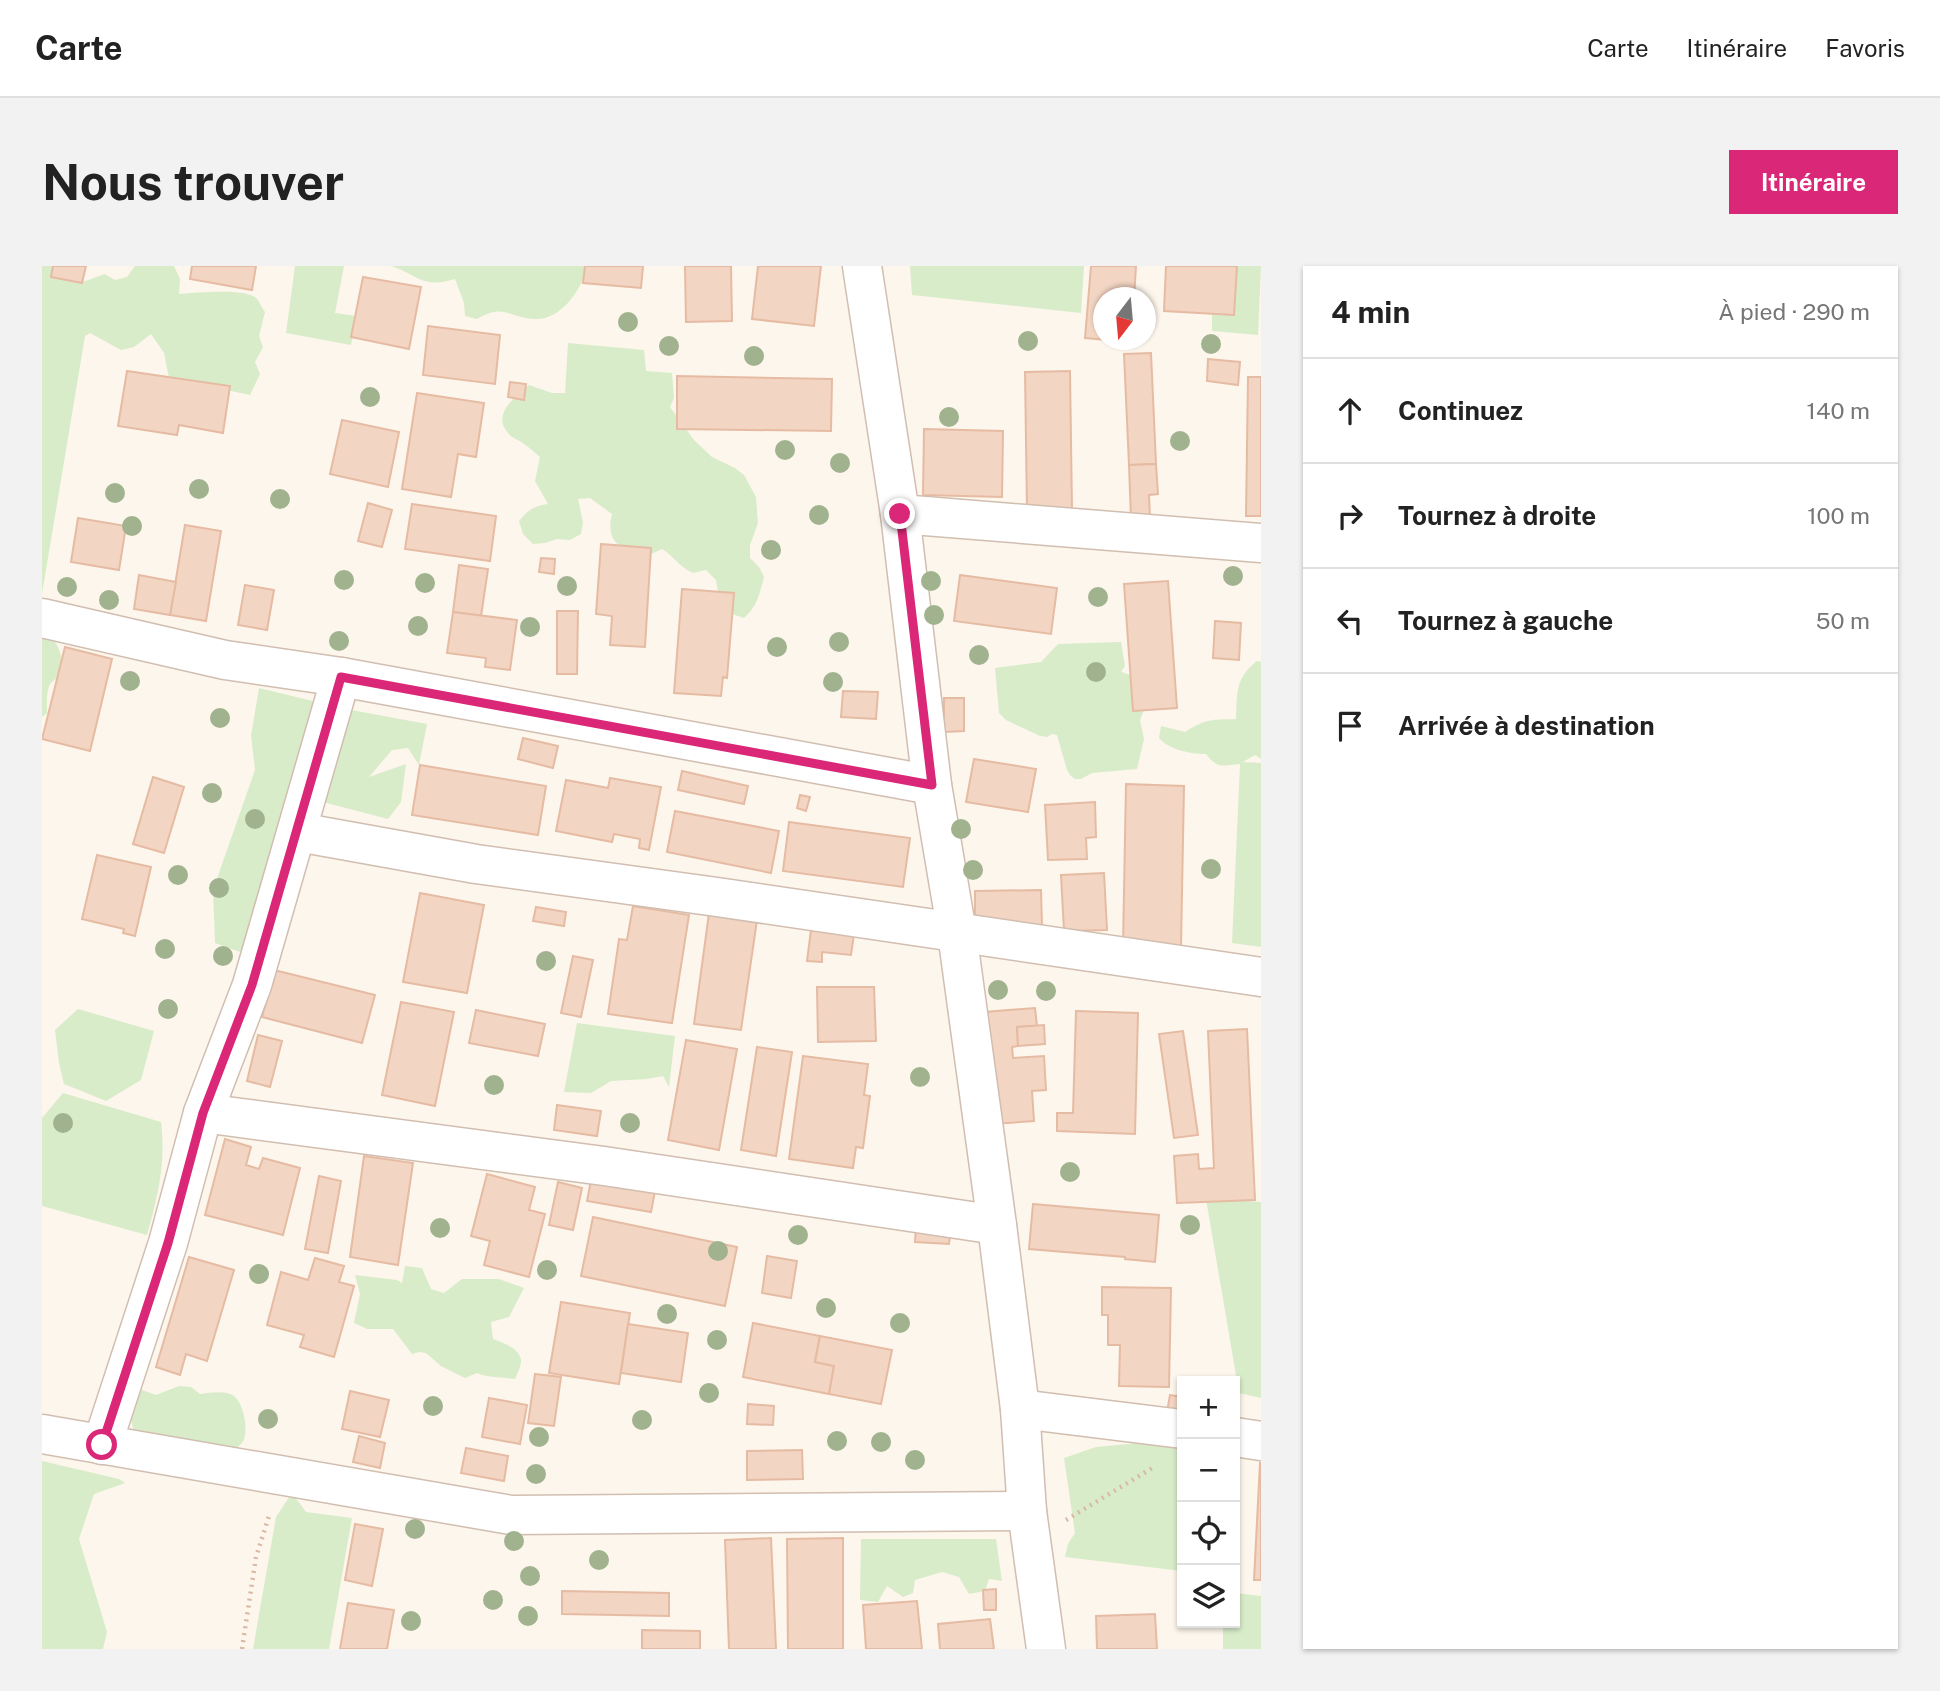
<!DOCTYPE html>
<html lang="fr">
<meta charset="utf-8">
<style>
body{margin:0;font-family:"Public Sans",sans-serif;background:#f2f2f2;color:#222}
.controls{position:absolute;right:21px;bottom:21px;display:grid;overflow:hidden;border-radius:0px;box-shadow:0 2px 5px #0004}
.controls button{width:63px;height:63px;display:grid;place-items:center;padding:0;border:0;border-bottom:2px solid #e0e0e0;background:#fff;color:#222;font:35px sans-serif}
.compass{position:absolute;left:1051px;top:21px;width:63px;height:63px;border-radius:50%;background:#fff;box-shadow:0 2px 5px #0004;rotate:196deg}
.stop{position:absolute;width:21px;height:21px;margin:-16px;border:5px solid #db2777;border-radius:50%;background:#fff}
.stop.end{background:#db2777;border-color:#fff;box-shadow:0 2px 7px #0008}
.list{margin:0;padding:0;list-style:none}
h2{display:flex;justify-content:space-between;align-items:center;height:91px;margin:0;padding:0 28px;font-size:30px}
h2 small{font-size:23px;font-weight:400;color:#767676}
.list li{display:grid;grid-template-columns:46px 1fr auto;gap:21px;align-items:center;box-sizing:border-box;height:105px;padding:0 28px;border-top:2px solid #e0e0e0}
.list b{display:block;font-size:26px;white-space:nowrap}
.list em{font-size:23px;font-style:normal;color:#767676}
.icon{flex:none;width:38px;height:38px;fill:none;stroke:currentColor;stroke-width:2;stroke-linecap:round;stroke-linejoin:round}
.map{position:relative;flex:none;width:1219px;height:1383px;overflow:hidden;border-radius:0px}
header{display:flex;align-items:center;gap:42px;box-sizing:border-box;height:98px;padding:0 35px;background:#fff;border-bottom:2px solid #e0e0e0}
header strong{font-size:33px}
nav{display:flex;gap:38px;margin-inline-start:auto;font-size:24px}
.intro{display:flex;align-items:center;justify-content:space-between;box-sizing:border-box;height:168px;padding:0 42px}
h1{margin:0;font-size:49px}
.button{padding:18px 32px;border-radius:0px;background:#db2777;color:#fff;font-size:24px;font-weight:700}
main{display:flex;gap:42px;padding:0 42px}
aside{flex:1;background:#fff;border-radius:0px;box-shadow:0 2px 5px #0004}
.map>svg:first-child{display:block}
.green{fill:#d8ecc9}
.building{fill:#f3d5c3;stroke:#e6bba3;stroke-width:2}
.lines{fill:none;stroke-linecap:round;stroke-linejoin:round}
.minor-casing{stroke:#d1beb0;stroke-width:41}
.path{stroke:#d9b8a5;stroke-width:4.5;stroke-dasharray:2 5;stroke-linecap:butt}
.minor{stroke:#fff;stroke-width:38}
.tree{fill:#a0b28e}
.route{stroke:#db2777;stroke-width:9}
</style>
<header>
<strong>Carte</strong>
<nav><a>Carte</a><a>Itinéraire</a><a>Favoris</a></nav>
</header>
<div class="intro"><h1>Nous trouver</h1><a class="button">Itinéraire</a></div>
<main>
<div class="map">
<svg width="1219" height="1383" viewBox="0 0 1219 1383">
<rect width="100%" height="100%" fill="#fdf6ec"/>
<!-- green -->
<g class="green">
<path d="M0,0H12L10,6C34,22 37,17 63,8L73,14L85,11L93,0H132L138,13L137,28C152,27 203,22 214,32C217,35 220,42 223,46L217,70L221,81L213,96L218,108L208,129L127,112L122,87L109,68L92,81L79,84L48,67L43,70L0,328Z"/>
<polygon points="253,0 302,0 293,47 315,50 309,79 244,67"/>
<path d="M349,0H546C540,23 519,55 492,53C466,51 461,37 435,53L423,50L422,37L413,13C379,23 377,9 349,0Z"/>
<polygon points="868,0 1042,0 1039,47 870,29"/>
<polygon points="1157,0 1219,0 1216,69 1170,65 1170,23"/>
<path d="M526,77L602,84L604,105L630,107L632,132L628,141L652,174L670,191L693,202L702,209L714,231L716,257L708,279V292L717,301L722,311C718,327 715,341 702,352L690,348L681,338L676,326L674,314L664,304L651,307C637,301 633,291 620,283L603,291C579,283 563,277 570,248L548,232L536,233L541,256L539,268L528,274L515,273L503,277L491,278L481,268L477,255C486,244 492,240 506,238L493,215L498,191C492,186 487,181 481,177C477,174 470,172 467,168C448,149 474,130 487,119L510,127H523Z"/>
<path d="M0,365C16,373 25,393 16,410C15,413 10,415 8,418C4,427 5,438 5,447L0,451Z"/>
<polygon points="1079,376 1083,400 1079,406 1096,411 1105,436 1098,454 1102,473 1095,503 1050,507 1039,513 1033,513 1028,509 1025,504 1015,469 1010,468 1005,471 998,470 964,454 957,447 953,402 999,396 1016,378"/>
<path d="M1215,395L1219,396V493L1213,489L1201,496L1219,497V681L1190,677L1198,498C1180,499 1177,504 1164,488C1149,488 1127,484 1117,472L1119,460L1143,466C1165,452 1169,454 1194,453C1195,428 1193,412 1215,395Z"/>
<polygon points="217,422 275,436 201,687 173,677 171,624 213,504 209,469"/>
<polygon points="304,443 385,458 377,499 366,482 350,484 327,511 364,498 359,536 346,553 277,535"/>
<polygon points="36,743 112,765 99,814 64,835 22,818 17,797 13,764"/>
<polygon points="535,757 633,770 627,821 621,810 605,813 569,815 549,827 522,826"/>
<path d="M21,827L119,856C124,897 116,929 105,969L0,940V852Z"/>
<polygon points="1164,933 1219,936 1219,1132 1197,1127"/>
<path d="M363,1000L380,1002L389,1023L402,1027L420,1013H457L482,1022L467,1051L449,1056L451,1073C460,1076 479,1083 479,1095C479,1100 475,1108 473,1113C461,1111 445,1112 435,1107L423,1112L399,1100L384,1087L377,1086L370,1088L351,1063H325L312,1057L318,1028L313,1009L355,1014L360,1017Z"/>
<path d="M137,1120L149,1121L158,1128C168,1127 184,1124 192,1130C202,1138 206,1163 202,1174C200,1177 197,1180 194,1183L93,1170L87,1146L92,1121L114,1129Z"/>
<polygon points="1140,1173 1140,1305 1023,1291 1026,1278 1033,1267 1022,1192 1054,1181"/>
<polygon points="0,1195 77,1213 83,1217 52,1228 37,1273 65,1366 61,1383 0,1383"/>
<polygon points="250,1227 264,1246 310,1252 287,1383 211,1383 234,1251"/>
<polygon points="819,1273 954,1273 960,1315 947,1313 943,1325 927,1328 917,1311 900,1306 873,1314 871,1327 861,1331 845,1320 836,1336 818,1334"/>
<polygon points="1193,1327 1219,1330 1219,1383 1181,1383 1181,1357 1193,1357"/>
</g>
<!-- building -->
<g class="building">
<polygon points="11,0 44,0 40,17 9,11"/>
<polygon points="150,0 214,0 210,24 148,13"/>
<polygon points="543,0 601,0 599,22 541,17"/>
<polygon points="643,0 689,0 690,55 644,56"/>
<polygon points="716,0 779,0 772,60 710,53"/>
<polygon points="1049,0 1094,0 1092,32 1062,32 1062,74 1089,74 1089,76 1043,72"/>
<polygon points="1124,0 1195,0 1192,49 1122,45"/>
<polygon points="321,11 379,21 367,83 309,71"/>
<polygon points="386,60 458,69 453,118 381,109"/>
<polygon points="1109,87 1114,198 1087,199 1082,88"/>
<polygon points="1166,93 1198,96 1196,119 1165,115"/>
<polygon points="85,105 188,120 181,167 137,159 135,169 76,160"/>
<polygon points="1028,105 1030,244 985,245 983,106"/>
<polygon points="635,110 790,113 789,165 635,163"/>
<polygon points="1206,111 1219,111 1219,250 1204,250"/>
<polygon points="468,116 484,118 482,134 466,131"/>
<polygon points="375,127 442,137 434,191 416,188 409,231 360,223"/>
<polygon points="300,154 357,166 346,221 288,208"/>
<polygon points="882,163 961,165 960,231 881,229"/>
<polygon points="1114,198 1116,228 1107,229 1108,252 1089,253 1087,199"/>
<polygon points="326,237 350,244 340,281 316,275"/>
<polygon points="370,238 454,250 448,295 363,283"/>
<polygon points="36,252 84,260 77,304 29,296"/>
<polygon points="143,259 179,265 164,355 128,349"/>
<polygon points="559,278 609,282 603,381 568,379 570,350 554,348"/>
<polygon points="499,292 513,293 512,308 497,306"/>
<polygon points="417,299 446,303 439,350 411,346"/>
<polygon points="97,309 134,316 128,349 92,343"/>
<polygon points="918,309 1015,322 1009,368 912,355"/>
<polygon points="1126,315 1135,442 1091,445 1082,318"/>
<polygon points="203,319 232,324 225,364 196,359"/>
<polygon points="640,323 692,327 685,412 681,411 679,430 632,427"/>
<polygon points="515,345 536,345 535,408 515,408"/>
<polygon points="411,346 475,354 468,404 443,401 444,392 405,387"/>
<polygon points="1173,355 1199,357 1197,394 1171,392"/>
<polygon points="23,381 70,393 48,485 0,473"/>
<polygon points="801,425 836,426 834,453 799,451"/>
<polygon points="902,432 922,432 922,465 902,466"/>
<polygon points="481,472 516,480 511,502 476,493"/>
<polygon points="932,493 994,503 986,546 924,536"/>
<polygon points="378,499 504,520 496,569 370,549"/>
<polygon points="640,505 706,520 702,538 636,524"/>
<polygon points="111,511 142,521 122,587 91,578"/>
<polygon points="568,512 619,521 607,584 597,582 598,573 572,568 570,576 514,565 524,514 566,522"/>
<polygon points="1084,518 1142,520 1139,681 1081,680"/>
<polygon points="758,529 768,531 764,545 755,542"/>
<polygon points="1053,536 1054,571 1044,572 1045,593 1006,594 1003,539"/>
<polygon points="633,545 737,565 729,607 625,586"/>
<polygon points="747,556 868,572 861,621 741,605"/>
<polygon points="55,589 109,601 93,670 81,667 82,663 40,653"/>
<polygon points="1062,607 1065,664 1022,665 1019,609"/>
<polygon points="999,624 1000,660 933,661 933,625"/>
<polygon points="378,627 442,639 425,727 361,716"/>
<polygon points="591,640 647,649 630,757 566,748 577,673 585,674"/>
<polygon points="494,641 524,646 522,660 491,655"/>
<polygon points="667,647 715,654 699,764 652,758"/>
<polygon points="769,664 812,668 809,689 780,686 780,696 765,695"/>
<polygon points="531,690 551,694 539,751 519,747"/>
<polygon points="232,704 333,729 320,777 220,751"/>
<polygon points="775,721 832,721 834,775 776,776"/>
<polygon points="359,736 412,746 393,840 340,829"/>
<polygon points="993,742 995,760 975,761 976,780 970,781 971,792 1002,790 1004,824 990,825 992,855 952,858 943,746"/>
<polygon points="434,744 503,758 496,790 427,777"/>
<polygon points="1034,745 1096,747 1093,868 1015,865 1015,847 1031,847"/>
<polygon points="1002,759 1003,778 976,780 975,761"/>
<polygon points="1205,763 1213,934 1135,937 1132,890 1156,888 1157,903 1172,902 1166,765"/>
<polygon points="1141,765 1156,869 1132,872 1117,768"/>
<polygon points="216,769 240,775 228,821 205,815"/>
<polygon points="644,774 695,783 677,884 626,874"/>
<polygon points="715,781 750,786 734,890 699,884"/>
<polygon points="761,790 826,798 822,829 828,830 821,882 814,881 811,902 747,893"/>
<polygon points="515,839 559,845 555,870 512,864"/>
<polygon points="183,873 209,881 204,899 217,903 221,892 258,902 241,969 163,949"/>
<polygon points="322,890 371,897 356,999 308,991"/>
<polygon points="445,908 493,921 487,944 503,948 487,1011 442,999 448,975 429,970"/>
<polygon points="277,910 299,915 286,987 263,983"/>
<polygon points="549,914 613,925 609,946 545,935"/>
<polygon points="516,916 540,922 531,964 507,959"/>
<polygon points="991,938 1117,949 1113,996 1083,993 1083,991 987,983"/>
<polygon points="551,951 695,981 683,1040 539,1010"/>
<polygon points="874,960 909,962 907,978 873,976"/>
<polygon points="725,990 755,995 749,1032 720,1027"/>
<polygon points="147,991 192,1004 165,1095 144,1088 138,1109 114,1101"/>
<polygon points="273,992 302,1000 297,1016 312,1020 292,1091 258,1081 262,1069 225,1059 239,1006 266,1014"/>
<polygon points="1060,1021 1129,1022 1127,1121 1077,1120 1078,1079 1066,1079 1066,1049 1060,1049"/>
<polygon points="519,1036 588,1047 577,1118 507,1107"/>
<polygon points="711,1057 778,1070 773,1096 792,1100 787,1128 701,1111"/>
<polygon points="586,1058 646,1067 639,1116 579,1107"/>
<polygon points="778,1070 850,1084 839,1138 787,1128 792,1100 773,1096"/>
<polygon points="493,1108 519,1111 512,1160 486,1157"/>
<polygon points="308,1125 347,1134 338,1171 300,1163"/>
<polygon points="1128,1129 1140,1131 1140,1149 1125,1146"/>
<polygon points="447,1132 485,1139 478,1178 440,1171"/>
<polygon points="706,1138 732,1140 731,1159 705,1158"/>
<polygon points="317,1170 343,1177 338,1202 311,1196"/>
<polygon points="424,1182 466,1190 462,1215 419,1207"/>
<polygon points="760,1184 761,1213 705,1214 705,1185"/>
<polygon points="1218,1197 1219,1197 1219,1314 1212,1314"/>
<polygon points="313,1258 341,1263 330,1320 303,1314"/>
<polygon points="729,1272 734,1383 687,1383 683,1274"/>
<polygon points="801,1272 801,1383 746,1383 745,1273"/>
<polygon points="954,1323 954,1344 942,1344 941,1324"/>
<polygon points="520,1325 627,1327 627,1350 520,1348"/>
<polygon points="875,1335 880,1383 824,1383 821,1339"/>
<polygon points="306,1337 352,1344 345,1383 298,1383"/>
<polygon points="1113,1348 1115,1383 1055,1383 1054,1350"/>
<polygon points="948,1353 952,1383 898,1383 896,1358"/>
<polygon points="600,1364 658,1365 658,1383 600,1383"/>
</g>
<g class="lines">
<!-- minor casing -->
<g class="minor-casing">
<g id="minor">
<polyline points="820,0 858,248 890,519 915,667 955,959 978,1143 985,1245 1004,1383"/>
<polyline points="858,248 1219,277"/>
<polyline points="0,352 183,394 299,411 890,519"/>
<polyline points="256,566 434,598 675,631 1219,711"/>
<polyline points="161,847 562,900 955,959"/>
<polyline points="978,1143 1140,1163"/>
<polyline points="0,1168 469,1249 985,1245"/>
<polyline points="1193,1171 1219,1175"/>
<polyline points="60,1179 126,977 161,847 210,719 299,411"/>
</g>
</g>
<!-- path -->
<g class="path">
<polyline points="1024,1254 1112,1201"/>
<polyline points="200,1383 214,1291 228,1247"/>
</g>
<!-- minor -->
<use href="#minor" class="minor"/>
</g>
<!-- trees -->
<g class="tree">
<circle cx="586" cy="56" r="10"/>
<circle cx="986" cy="75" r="10"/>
<circle cx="1169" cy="78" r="10"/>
<circle cx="627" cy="80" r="10"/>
<circle cx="712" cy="90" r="10"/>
<circle cx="328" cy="131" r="10"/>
<circle cx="907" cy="151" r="10"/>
<circle cx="1138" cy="175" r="10"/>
<circle cx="743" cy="184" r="10"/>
<circle cx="798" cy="197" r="10"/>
<circle cx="157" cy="223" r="10"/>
<circle cx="73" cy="227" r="10"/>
<circle cx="238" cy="233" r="10"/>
<circle cx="777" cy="249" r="10"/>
<circle cx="90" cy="260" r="10"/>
<circle cx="729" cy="284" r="10"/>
<circle cx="1191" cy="310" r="10"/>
<circle cx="302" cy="314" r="10"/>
<circle cx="889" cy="315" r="10"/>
<circle cx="383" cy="317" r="10"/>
<circle cx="525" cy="320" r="10"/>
<circle cx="25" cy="321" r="10"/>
<circle cx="1056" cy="331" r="10"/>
<circle cx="67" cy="334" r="10"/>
<circle cx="892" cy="349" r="10"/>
<circle cx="376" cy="360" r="10"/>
<circle cx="488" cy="361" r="10"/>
<circle cx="297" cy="375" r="10"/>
<circle cx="797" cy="376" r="10"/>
<circle cx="735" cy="381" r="10"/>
<circle cx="937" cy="389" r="10"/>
<circle cx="1054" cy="406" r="10"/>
<circle cx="88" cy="415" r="10"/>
<circle cx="791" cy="416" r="10"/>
<circle cx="178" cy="452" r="10"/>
<circle cx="170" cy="527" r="10"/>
<circle cx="213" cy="553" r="10"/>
<circle cx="919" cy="563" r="10"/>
<circle cx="1169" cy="603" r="10"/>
<circle cx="931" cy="604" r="10"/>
<circle cx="136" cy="609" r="10"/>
<circle cx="177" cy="622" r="10"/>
<circle cx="123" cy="683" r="10"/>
<circle cx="181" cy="690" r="10"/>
<circle cx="504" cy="695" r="10"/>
<circle cx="956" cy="724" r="10"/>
<circle cx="1004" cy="725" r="10"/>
<circle cx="126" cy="743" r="10"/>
<circle cx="878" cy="811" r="10"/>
<circle cx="452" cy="819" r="10"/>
<circle cx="21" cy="857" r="10"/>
<circle cx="588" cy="857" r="10"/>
<circle cx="1028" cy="906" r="10"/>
<circle cx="1148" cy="959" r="10"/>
<circle cx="398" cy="962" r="10"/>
<circle cx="756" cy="969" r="10"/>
<circle cx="676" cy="985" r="10"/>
<circle cx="505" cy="1004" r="10"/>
<circle cx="217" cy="1008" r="10"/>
<circle cx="784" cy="1042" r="10"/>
<circle cx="625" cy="1048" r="10"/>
<circle cx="858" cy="1057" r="10"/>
<circle cx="675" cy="1074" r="10"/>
<circle cx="667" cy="1127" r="10"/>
<circle cx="391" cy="1140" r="10"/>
<circle cx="226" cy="1153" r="10"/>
<circle cx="600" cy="1154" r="10"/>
<circle cx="497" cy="1171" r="10"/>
<circle cx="795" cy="1175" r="10"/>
<circle cx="839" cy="1176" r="10"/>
<circle cx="873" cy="1194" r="10"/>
<circle cx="494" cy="1208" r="10"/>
<circle cx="373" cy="1263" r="10"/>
<circle cx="472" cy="1275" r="10"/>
<circle cx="557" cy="1294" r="10"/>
<circle cx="488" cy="1310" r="10"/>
<circle cx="451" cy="1334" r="10"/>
<circle cx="486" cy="1350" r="10"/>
<circle cx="369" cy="1355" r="10"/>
</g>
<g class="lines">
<!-- route -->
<polyline class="route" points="60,1179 126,977 161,847 210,719 299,411 890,519 858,248"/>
</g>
</svg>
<div class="controls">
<button>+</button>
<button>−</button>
<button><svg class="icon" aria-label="locate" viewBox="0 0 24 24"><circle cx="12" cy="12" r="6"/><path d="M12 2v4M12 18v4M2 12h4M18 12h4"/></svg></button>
<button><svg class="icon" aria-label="layers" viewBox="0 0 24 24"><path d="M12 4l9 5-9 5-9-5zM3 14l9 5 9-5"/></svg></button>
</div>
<svg class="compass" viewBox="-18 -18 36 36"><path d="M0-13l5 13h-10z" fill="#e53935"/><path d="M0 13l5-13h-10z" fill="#767676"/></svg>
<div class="stop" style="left:60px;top:1179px"></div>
<div class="stop end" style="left:858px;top:248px"></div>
</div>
<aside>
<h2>4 min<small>À pied · 290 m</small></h2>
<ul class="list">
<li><svg class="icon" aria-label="ahead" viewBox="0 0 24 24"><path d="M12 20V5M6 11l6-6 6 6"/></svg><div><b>Continuez</b></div><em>140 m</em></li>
<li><svg class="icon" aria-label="right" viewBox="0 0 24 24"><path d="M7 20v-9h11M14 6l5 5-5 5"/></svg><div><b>Tournez à droite</b></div><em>100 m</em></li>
<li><svg class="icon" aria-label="left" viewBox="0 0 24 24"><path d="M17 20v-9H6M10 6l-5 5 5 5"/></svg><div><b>Tournez à gauche</b></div><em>50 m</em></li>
<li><svg class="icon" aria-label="arrive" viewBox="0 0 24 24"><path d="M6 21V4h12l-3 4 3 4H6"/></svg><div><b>Arrivée à destination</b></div></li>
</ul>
</aside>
</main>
